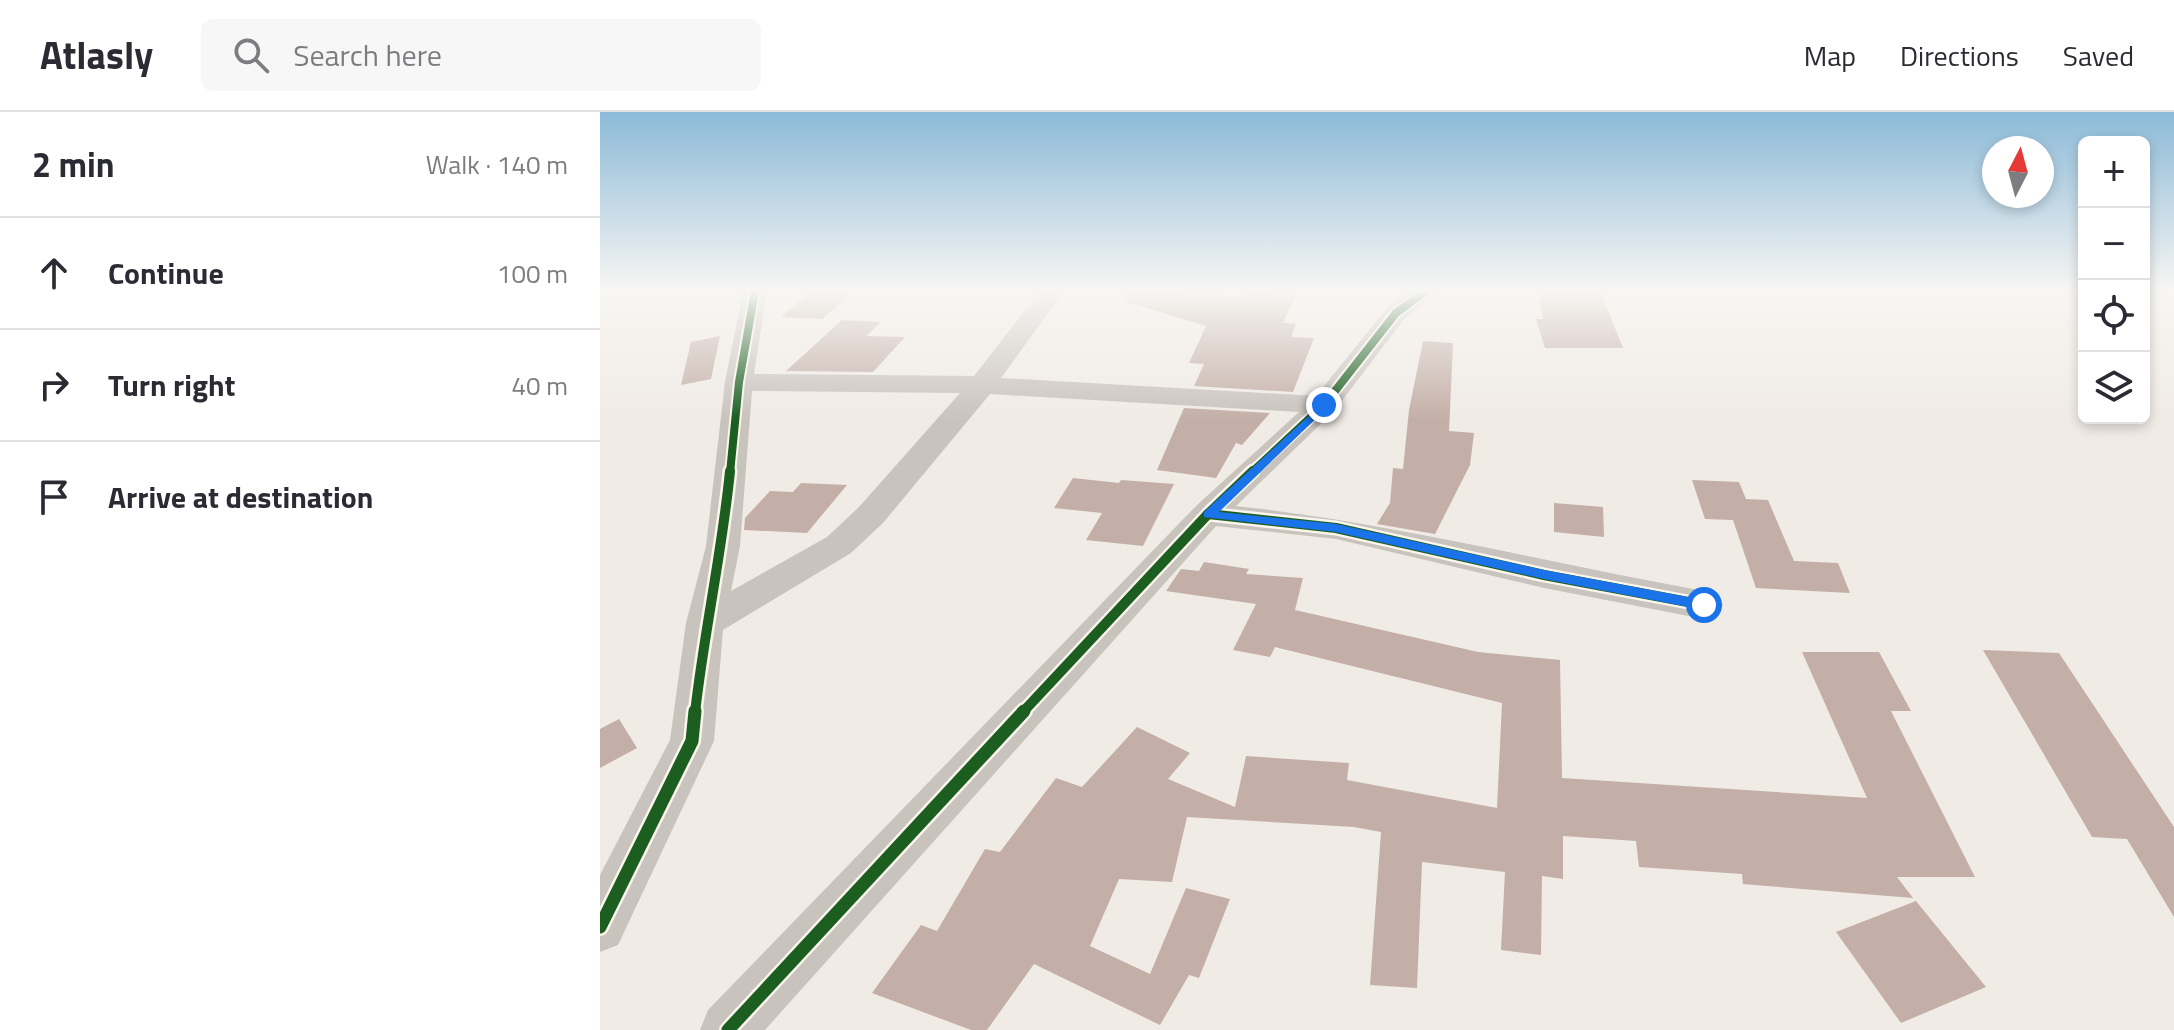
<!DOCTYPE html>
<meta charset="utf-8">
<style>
body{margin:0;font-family:"Titillium Web",sans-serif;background:#f7f7f7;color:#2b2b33}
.controls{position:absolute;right:24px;top:24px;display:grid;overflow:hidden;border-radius:12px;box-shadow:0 4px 12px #0003}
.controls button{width:72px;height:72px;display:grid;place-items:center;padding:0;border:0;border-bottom:2px solid #e1e1e2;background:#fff;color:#2b2b33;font:40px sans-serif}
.compass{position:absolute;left:1382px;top:24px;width:72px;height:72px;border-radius:50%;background:#fff;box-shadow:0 4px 12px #0003;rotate:6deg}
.stop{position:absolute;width:24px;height:24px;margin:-18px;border:6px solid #1a73e8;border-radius:50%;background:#fff}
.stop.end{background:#1a73e8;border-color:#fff;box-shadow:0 2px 8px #0008}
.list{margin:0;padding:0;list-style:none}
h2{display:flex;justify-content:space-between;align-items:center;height:104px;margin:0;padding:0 32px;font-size:34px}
h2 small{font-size:26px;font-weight:400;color:#7c7c81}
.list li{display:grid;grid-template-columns:52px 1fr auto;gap:24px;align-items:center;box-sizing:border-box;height:112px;padding:0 32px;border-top:2px solid #e1e1e2}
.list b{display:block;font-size:30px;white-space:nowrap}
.list em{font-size:26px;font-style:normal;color:#7c7c81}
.icon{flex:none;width:44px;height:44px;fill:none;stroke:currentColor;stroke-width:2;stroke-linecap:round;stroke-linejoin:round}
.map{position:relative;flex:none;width:1574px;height:918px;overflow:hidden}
header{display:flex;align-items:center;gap:48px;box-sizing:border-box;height:112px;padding:0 40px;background:#fff;border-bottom:2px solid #e1e1e2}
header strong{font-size:38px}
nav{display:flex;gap:44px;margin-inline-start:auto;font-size:28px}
.search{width:560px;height:72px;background:#f7f7f7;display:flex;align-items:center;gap:20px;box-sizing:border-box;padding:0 28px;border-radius:12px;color:#7c7c81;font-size:30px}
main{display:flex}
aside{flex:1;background:#fff}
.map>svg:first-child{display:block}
.building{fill:#c3afa7}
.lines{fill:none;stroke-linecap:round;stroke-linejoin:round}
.minor{fill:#c9c3be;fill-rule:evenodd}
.cycleway-far2-casing{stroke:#fbf5ee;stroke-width:12}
.cycleway-far1-casing{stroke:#fbf5ee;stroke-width:15}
.cycleway-casing{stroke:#fbf5ee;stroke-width:18}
.cycleway-far2{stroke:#1b5e20;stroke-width:8}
.cycleway-far1{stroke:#1b5e20;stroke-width:10}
.cycleway{stroke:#1b5e20;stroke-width:13}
.route{fill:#1a73e8}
</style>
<header>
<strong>Atlasly</strong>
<div class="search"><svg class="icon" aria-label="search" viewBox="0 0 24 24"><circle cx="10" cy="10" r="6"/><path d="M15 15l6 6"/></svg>Search here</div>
<nav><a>Map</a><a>Directions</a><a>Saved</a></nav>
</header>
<main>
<aside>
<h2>2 min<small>Walk · 140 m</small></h2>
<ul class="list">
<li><svg class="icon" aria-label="ahead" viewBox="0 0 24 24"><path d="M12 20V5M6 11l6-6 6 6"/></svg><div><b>Continue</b></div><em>100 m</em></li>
<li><svg class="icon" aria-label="right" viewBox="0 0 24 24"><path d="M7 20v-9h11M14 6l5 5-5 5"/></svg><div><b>Turn right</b></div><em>40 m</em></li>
<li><svg class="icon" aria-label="arrive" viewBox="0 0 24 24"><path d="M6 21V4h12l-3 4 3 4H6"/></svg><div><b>Arrive at destination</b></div></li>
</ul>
</aside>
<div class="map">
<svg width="1574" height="918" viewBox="0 0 1574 918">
<rect width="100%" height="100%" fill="#f0ebe5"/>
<!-- building -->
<g class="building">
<polygon points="212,179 254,179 222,207 181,205"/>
<polygon points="526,179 643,185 646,180 696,183 683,211 696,212 691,225 714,226 693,280 594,274 604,252 589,251 606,214 524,189"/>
<polygon points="938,179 1000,179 1023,236 945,236 936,207 943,207"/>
<polygon points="242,208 281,210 266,224 305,225 273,260 186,259"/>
<polygon points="120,224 111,267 81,273 91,230"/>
<polygon points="823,229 853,231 849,319 874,321 870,353 835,422 777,412 790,391 793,356 803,357 809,298"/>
<polygon points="584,296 670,301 642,333 636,331 616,366 557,358"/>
<polygon points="473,366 519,371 521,368 574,372 543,434 486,428 502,401 454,396"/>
<polygon points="1092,368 1139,370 1146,387 1168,388 1194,449 1238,451 1250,481 1156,476 1133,408 1105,407"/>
<polygon points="201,371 247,373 207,421 144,418 145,406 170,379 193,380"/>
<polygon points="954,391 1003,395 1004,425 954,420"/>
<polygon points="604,450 649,457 646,462 703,466 695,498 878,540 960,548 962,666 1267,686 1202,540 1279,540 1311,599 1291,599 1375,765 1297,765 1313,786 1143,772 1142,762 1039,755 1036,729 963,724 963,767 942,764 941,843 901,838 905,760 822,750 817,876 770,873 781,720 754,715 587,705 572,770 519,767 490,834 550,862 586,776 630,787 599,866 589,863 560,913 434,852 387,918 371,918 272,881 321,813 337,819 385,737 400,740 456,666 482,675 537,615 590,641 568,667 635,695 646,644 749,651 747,668 897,696 902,591 675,535 670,545 633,538 656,492 566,479 581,457 599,459"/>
<polygon points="1383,538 1459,541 1574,715 1574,805 1527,727 1492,725"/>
<polygon points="19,607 37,636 0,656 0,617"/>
<polygon points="1316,789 1386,875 1301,911 1236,820"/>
</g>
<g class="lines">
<!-- minor -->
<path class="minor" d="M143,179H167L154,262L374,264L440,179H464L401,266L716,284L787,196L810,179H838L805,206L734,299L636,394C794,411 948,451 1104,479L1117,483L1123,493L1117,503L1104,507L944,476L736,427L616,414L165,918H100L108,898L596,394L699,300L390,282L283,411L251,441L123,518L114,629L18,833L0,840V763L70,628L86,511L106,434L125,270ZM152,279L360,281L259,395L227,425L131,479L140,434Z"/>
<!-- cycleway-far2 casing -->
<g class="cycleway-far2-casing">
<g id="cycleway-far2">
<polyline points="130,361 139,270 155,179"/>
<polyline points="651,361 724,293 796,201 826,179"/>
</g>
</g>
<!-- cycleway-far1 casing -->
<g class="cycleway-far1-casing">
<g id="cycleway-far1">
<polyline points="608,402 736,416 944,463 1104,493"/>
<path d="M95,601C104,520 122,441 130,359"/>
<polyline points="422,601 608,402 653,359"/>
</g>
</g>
<!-- cycleway casing -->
<g class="cycleway-casing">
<g id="cycleway">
<polyline points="0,815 92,629 95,599"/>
<polyline points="128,918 424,599"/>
</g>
</g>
<!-- cycleway-far2 -->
<use href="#cycleway-far2" class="cycleway-far2"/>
<!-- cycleway-far1 -->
<use href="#cycleway-far1" class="cycleway-far1"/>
<!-- cycleway -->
<use href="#cycleway" class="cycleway"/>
</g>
<!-- sky -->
<linearGradient id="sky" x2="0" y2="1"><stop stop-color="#8bbad8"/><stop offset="0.58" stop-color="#f8f6f3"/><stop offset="1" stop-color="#f8f6f3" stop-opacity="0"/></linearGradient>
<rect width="1574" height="308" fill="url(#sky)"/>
<!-- route -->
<polygon class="route" points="724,290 728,295 619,400 736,412 944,458 1104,488 1111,493 1104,498 944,467 736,420 604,405 604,400"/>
</svg>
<div class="controls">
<button>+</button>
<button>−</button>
<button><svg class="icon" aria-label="locate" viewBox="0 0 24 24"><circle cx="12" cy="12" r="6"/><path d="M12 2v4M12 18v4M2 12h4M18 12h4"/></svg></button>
<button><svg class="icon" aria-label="layers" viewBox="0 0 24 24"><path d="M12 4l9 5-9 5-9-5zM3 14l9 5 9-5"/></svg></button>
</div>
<svg class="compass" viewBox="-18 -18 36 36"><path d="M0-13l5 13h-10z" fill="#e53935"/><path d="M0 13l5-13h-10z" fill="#7c7c81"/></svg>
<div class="stop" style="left:1104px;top:493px"></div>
<div class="stop end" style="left:724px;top:293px"></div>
</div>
</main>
